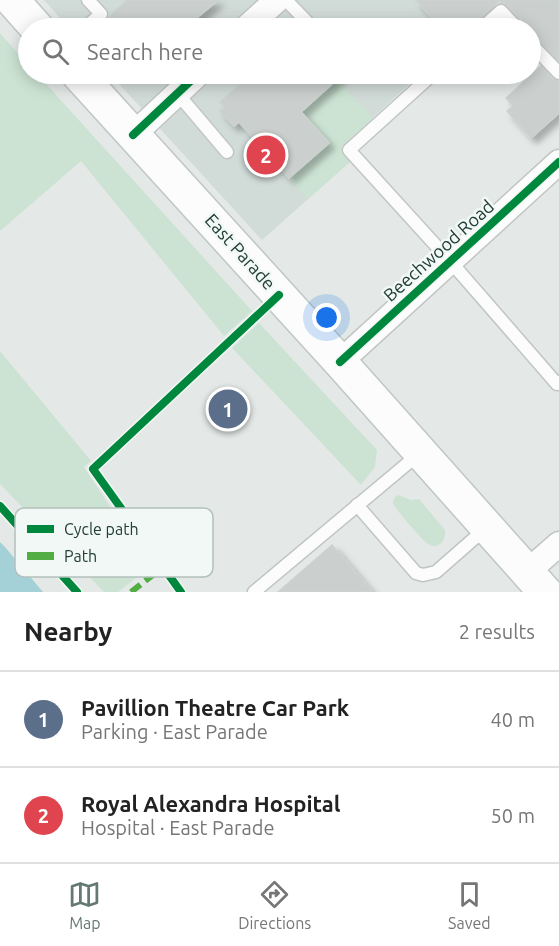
<!DOCTYPE html>
<meta charset="utf-8">
<style>
body{margin:0;font-family:Ubuntu,sans-serif;background:#f6f6f6;color:#222}
.you{position:absolute;left:327px;top:318px;width:21px;height:21px;margin:-15px;border:4px solid #fff;border-radius:50%;background:#1a73e8;box-shadow:0 0 0 9px #1a73e833}
.badge{display:grid;place-items:center;width:39px;height:39px;border-radius:50%;background:#657974;color:#fff;font-size:20px;font-weight:700}
.pin{position:absolute;translate:-50% -50%;border:3px solid #fff;box-shadow:0 2px 6px #0006}
.list{margin:0;padding:0;list-style:none}
h2{display:flex;justify-content:space-between;align-items:center;height:78px;margin:0;padding:0 24px;font-size:26px}
h2 small{font-size:20px;font-weight:400;color:#767676}
.list li{display:grid;grid-template-columns:39px 1fr auto;gap:18px;align-items:center;box-sizing:border-box;height:96px;padding:0 24px;border-top:2px solid #e0e0e0}
.list b{display:block;font-size:22px;white-space:nowrap}
.list p{margin:0;font-size:20px;white-space:nowrap;color:#767676}
.list em{font-size:20px;font-style:normal;color:#767676}
.icon{flex:none;width:33px;height:33px;fill:none;stroke:currentColor;stroke-width:2;stroke-linecap:round;stroke-linejoin:round}
.map{position:relative;flex:none;width:559px;height:592px;overflow:hidden}
.search{position:absolute;background:#fff;box-shadow:0 3px 15px #0003;left:18px;right:18px;top:18px;height:66px;display:flex;align-items:center;gap:15px;box-sizing:border-box;padding:0 21px;border-radius:33px;color:#767676;font-size:22px}
.sheet{height:270px;background:#fff}
nav{display:flex;justify-content:space-around;align-items:center;box-sizing:border-box;height:84px;border-top:2px solid #e0e0e0;background:#fff;font-size:16px;color:#767676}
nav a{display:grid;justify-items:center;gap:3px}
nav .on{color:#657974}
.map>svg:first-child{display:block}
.built{fill:#d1dbd7}
.green{fill:#cce3d3}
.water{fill:#a4d1d8}
.building{fill:#cbd0ce;stroke:#ccd2d0;stroke-width:1.5;filter:url(#shadow)}
.lines{fill:none;stroke-linecap:round;stroke-linejoin:round}
.service-casing{stroke:#c1c6c4;stroke-width:15}
.minor-casing{stroke:#c1c6c4;stroke-width:27}
.secondary-casing{stroke:#bfc7c4;stroke-width:36}
.service{stroke:#fbfcfb;stroke-width:12}
.minor{stroke:#fbfcfb;stroke-width:24}
.secondary{stroke:#fbfcfb;stroke-width:33}
.quiet{stroke:#52ad45;stroke-width:6;stroke-dasharray:12 6;stroke-linecap:butt}
.cycleway-casing{stroke:#f2f8f5;stroke-width:11}
.cycleway{stroke:#00873e;stroke-width:8}
.labels{text-anchor:middle;stroke-width:5;stroke-linejoin:round;paint-order:stroke}
.street-label{font-size:18px;fill:#213d36;stroke:#f2f8f5}
.key{fill:#f2f8f5;stroke:#b3c0bc;stroke-width:1.5}
.key-label{font-size:16px;fill:#213d36}
</style>
<div class="map">
<svg width="559" height="592" viewBox="0 0 559 592">
<defs>
<filter id="shadow"><feDropShadow dx="5.5" dy="5.5" stdDeviation="3" flood-color="#0004"/></filter>
</defs>
<rect width="100%" height="100%" fill="#e4e9e7"/>
<!-- built -->
<g class="built">
<polygon points="44,0 559,0 559,66 531,35 530,28 524,28 499,1 469,28 69,28"/>
<polygon points="110,74 420,74 341,147 352,160 262,240"/>
</g>
<!-- green -->
<g class="green">
<polygon points="0,33 28,65 28,74 37,74 252,311 224,336 81,161 0,231"/>
<polygon points="337,79 373,118 341,147 352,160 308,199 289,178 329,143 301,112"/>
<polygon points="259,323 377,450 375,467 361,485 232,348"/>
<polygon points="0,351 91,461 84,467 150,567 118,592 104,592 0,484"/>
<path d="M398,495L411,500L419,499L445,530C447,539 439,551 428,544C422,540 400,514 395,507C392,503 393,503 394,498Z"/>
</g>
<!-- water -->
<polygon class="water" points="0,542 5,547 43,592 0,592"/>
<!-- building -->
<g class="building">
<polygon points="127,0 218,0 185,28 115,28 107,19"/>
<polygon points="416,0 559,0 559,61 536,37 531,35 531,28 525,28 523,22 507,5 499,1 469,28 441,28"/>
<polygon points="541,66 553,79 559,81 559,113 531,138 507,111 513,106 506,98"/>
<polygon points="252,74 254,74 263,83 273,74 343,74 301,112 329,143 289,178 239,122 234,126 220,111 225,107 220,102"/>
<polygon points="332,545 372,592 278,592"/>
</g>
<g class="lines">
<!-- service casing -->
<g class="service-casing">
<g id="service">
<polyline points="286,0 310,25"/>
<polyline points="85,28 101,14 88,0"/>
<polyline points="482,28 501,11 517,28"/>
<polyline points="530,43 559,73"/>
<polyline points="433,74 349,150 450,261 557,384 559,382"/>
<polyline points="177,93 227,152"/>
<polyline points="357,505 416,573 423,575 436,572 485,529"/>
<polyline points="254,592 420,453"/>
</g>
</g>
<!-- minor casing -->
<g class="minor-casing">
<g id="minor">
<polyline points="246,28 277,0"/>
<polyline points="133,135 198,74"/>
<polyline points="340,362 559,162"/>
<polyline points="527,572 559,544"/>
</g>
</g>
<!-- secondary casing -->
<g class="secondary-casing">
<g id="secondary">
<polyline points="12,0 37,28"/>
<polyline points="78,74 340,362 545,592"/>
</g>
</g>
<!-- service -->
<use href="#service" class="service"/>
<!-- minor -->
<use href="#minor" class="minor"/>
<!-- secondary -->
<use href="#secondary" class="secondary"/>
<!-- quiet -->
<polyline class="quiet" points="131,592 163,567"/>
<!-- cycleway casing -->
<g class="cycleway-casing">
<g id="cycleway">
<polyline points="133,135 198,74"/>
<polyline points="340,362 559,162"/>
<polyline points="0,506 77,592"/>
<polyline points="181,592 93,469 279,295"/>
</g>
</g>
<!-- cycleway -->
<use href="#cycleway" class="cycleway"/>
</g>
<g class="labels">
<!-- street labels -->
<g class="street-label">
<text transform="translate(439 251) rotate(-42)" y="6">Beechwood Road</text>
<text transform="translate(240 252) rotate(48)" y="6">East Parade</text>
</g>
</g>
<!-- legend -->
<rect x="15" y="508" width="198" height="69" rx="9" class="key"/>
<rect x="27" y="525" width="27" height="8" fill="#00873e"/>
<rect x="27" y="552" width="27" height="8" fill="#52ad45"/>
<g class="key-label">
<text x="64" y="535">Cycle path</text>
<text x="64" y="562">Path</text>
</g>
</svg>
<div class="you"></div>
<div class="pin badge" style="left:228px;top:409px;background:#5c6f8a">1</div>
<div class="pin badge" style="left:266px;top:155px;background:#e0444e">2</div>
<div class="search"><svg class="icon" aria-label="search" viewBox="0 0 24 24"><circle cx="10" cy="10" r="6"/><path d="M15 15l6 6"/></svg>Search here</div>
</div>
<section class="sheet">
<h2>Nearby<small>2 results</small></h2>
<ul class="list">
<li><span class="badge" style="background:#5c6f8a">1</span><div><b>Pavillion Theatre Car Park</b><p>Parking · East Parade</p></div><em>40 m</em></li>
<li><span class="badge" style="background:#e0444e">2</span><div><b>Royal Alexandra Hospital</b><p>Hospital · East Parade</p></div><em>50 m</em></li>
</ul>
</section>
<nav>
<a class="on"><svg class="icon" aria-label="map" viewBox="0 0 24 24"><path d="M3 6l6-2 6 2 6-2v14l-6 2-6-2-6 2zM9 4v14M15 6v14"/></svg>Map</a>
<a><svg class="icon" aria-label="directions" viewBox="0 0 24 24"><path d="M12 3l9 9-9 9-9-9zM9 14v-3h6M13 9l2 2-2 2"/></svg>Directions</a>
<a><svg class="icon" aria-label="saved" viewBox="0 0 24 24"><path d="M7 4h10v16l-5-4-5 4z"/></svg>Saved</a>
</nav>
